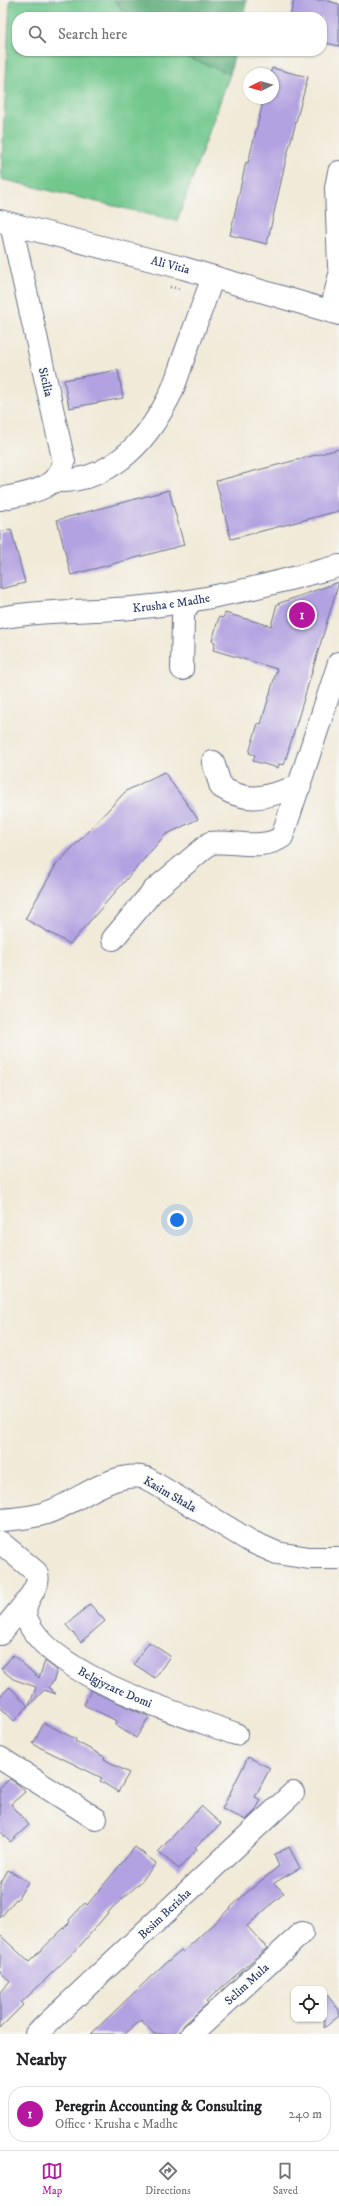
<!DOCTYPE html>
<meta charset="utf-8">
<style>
body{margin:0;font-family:"IM FELL DW Pica",serif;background:#f2f2f2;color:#202124}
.controls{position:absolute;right:12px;bottom:12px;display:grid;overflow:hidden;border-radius:8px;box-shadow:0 1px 3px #0004}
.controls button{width:36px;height:36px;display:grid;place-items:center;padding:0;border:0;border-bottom:1px solid #e0e0e0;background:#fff;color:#202124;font:20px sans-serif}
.compass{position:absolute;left:243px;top:68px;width:36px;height:36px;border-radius:50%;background:#fff;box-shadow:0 1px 3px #0004;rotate:264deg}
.you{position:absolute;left:177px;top:1220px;width:14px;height:14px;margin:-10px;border:3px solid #fff;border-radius:50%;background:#1a73e8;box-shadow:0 0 0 6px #1a73e833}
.badge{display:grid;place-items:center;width:26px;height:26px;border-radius:50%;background:#b5179e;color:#fff;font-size:13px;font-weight:700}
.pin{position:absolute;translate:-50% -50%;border:2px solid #fff;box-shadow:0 1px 4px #0006}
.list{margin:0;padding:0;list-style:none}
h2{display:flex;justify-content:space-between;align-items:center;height:52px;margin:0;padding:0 16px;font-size:17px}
h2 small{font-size:13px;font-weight:400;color:#757577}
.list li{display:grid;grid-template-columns:26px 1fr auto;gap:12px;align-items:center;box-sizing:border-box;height:56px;margin:0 8px 8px;padding:0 8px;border:1px solid #e0e0e0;border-radius:16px}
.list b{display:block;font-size:15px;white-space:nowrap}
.list p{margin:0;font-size:13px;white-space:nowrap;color:#757577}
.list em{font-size:13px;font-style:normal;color:#757577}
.icon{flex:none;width:22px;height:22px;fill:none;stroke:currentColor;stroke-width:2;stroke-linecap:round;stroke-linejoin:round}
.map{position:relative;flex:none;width:339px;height:2034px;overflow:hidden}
.search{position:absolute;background:#fff;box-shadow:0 1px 3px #0004;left:12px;right:12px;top:12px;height:44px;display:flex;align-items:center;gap:10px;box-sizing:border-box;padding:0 14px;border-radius:16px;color:#757577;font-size:15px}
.sheet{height:116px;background:#fff}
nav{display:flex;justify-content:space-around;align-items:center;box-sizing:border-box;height:56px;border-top:1px solid #e0e0e0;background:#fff;font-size:11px;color:#757577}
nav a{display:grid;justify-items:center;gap:2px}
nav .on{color:#b5179e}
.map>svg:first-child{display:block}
.green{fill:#71c78c;stroke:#467b75}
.forest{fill:#5cac78;stroke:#3c6e6b}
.building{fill:#b3a2e1}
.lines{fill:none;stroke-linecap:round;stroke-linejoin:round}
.minor-casing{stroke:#667089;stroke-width:24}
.path{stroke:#667089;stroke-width:2.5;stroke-dasharray:1 3;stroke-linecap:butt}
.minor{stroke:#fff;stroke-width:22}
.labels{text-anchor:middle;stroke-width:3;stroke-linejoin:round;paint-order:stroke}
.street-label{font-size:12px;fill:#1b2f5e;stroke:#f6f6f2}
</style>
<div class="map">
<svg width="339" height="2034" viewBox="0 0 339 2034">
<rect width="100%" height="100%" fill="#f6f6f2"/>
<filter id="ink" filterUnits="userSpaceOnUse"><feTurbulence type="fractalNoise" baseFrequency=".025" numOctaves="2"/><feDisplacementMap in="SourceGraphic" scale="8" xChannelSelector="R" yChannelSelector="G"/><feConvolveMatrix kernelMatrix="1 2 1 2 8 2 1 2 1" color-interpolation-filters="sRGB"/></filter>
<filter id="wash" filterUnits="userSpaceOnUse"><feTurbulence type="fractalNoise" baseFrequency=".012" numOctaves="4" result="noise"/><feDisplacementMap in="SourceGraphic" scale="16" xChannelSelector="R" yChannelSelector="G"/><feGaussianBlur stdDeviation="0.9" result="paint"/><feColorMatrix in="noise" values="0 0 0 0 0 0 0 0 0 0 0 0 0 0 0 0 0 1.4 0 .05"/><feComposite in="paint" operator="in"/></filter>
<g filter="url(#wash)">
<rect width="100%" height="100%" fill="#f1ead8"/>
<!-- green -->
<polygon class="green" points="10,0 115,0 127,17 17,17 17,51 176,51 230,74 177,221 1,179"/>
<!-- forest -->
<g class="forest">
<polygon points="115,0 247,0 243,17 127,17"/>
<polygon points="171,51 235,51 230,74"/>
</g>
<g id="blocks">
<!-- building -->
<g class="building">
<polygon points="294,0 325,0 339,4 339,46 322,42 322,17 290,17"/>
<polygon points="272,68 308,77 286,159 267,244 230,235 246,162 248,163 264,98 273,98 273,74 270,74"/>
<polygon points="118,370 123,398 69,408 64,380"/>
<polygon points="339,449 339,511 231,539 216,481"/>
<polygon points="169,490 184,545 71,575 57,520"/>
<polygon points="11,529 25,583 0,589 0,532"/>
<polygon points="339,582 284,765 279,764 278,768 253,761 255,755 249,753 258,723 261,724 277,669 213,650 215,642 212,641 219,617 223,618 225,613 271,626 277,604"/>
<polygon points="164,772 198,819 165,835 70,944 25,919 56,865 126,791"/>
<polygon points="90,1604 105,1621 81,1642 66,1625"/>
<polygon points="149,1642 170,1656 155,1678 134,1664"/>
<polygon points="13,1655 39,1678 45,1661 57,1670 53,1682 48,1687 56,1694 44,1690 29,1706 36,1687 13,1679 1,1669"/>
<polygon points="10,1687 28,1706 14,1721 0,1707 0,1696"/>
<polygon points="91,1690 149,1717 136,1738 115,1725 117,1721 84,1705"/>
<polygon points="44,1723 76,1739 75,1741 105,1757 104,1759 129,1773 118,1792 100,1781 102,1778 33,1744"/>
<polygon points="248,1757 270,1768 255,1797 261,1800 255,1811 246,1820 222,1809"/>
<polygon points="10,1779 19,1785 25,1792 11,1804 29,1825 10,1842 0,1831 0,1787"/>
<polygon points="201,1806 221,1824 195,1847 197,1849 179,1869 158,1852"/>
<polygon points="135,1847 156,1863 141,1882 112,1908 79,1947 21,2003 23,2005 0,2028 0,1992 10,1981 0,1972 0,1935 29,1962 70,1922 69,1920 85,1903 87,1905"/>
<polygon points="289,1847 300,1868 274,1883 284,1893 247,1926 267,1948 206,2001 208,2003 184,2025 180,2032 177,2034 154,2034 141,2020 125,2034 91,2034 162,1966 181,1950 183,1952 246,1893 279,1866 274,1855"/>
<polygon points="8,1870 28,1882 17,1900 16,1899 0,1918 0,1884"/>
<polygon points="324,1991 339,2010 339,2016 324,2028"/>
</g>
</g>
</g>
<g filter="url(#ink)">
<use href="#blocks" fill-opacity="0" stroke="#667089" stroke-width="1"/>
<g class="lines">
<!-- minor casing -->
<g class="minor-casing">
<g id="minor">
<polyline points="339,172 336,188 339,266"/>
<path id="s1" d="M0,221L183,268L339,314"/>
<polyline points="331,311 339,278"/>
<path d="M54,481C108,483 145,444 168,399C176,384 180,367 186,351C195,326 204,302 213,277"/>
<path d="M0,499C26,493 56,492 64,462L11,224"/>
<path id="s2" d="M0,618C47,609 95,612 143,607C210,601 274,583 339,566"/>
<polyline points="182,669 183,617 184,611 191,601"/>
<path d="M213,762L221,787C251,806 269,795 300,786"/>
<path d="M113,939L153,891L210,843C233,840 262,851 282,837L339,663"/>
<path d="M0,1520C15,1519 31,1518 46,1513C77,1503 113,1469 146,1478L250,1541L277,1553L309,1558H339"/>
<path id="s3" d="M0,1542L36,1572C44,1588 19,1599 27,1620C52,1677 181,1714 236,1734"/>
<polyline points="0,1634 26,1602"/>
<polyline points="0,1758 96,1819"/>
<path id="s4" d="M36,2034L293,1793"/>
<path id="s5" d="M192,2034L302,1933"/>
</g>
</g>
<!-- path -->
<polyline class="path" points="170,287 181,289"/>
<!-- minor -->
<use href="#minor" class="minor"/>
</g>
</g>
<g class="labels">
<!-- street labels -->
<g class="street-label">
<text dy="4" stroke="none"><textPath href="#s1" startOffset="176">Ali Vitia</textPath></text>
<text transform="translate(46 382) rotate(77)" y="4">Sicilia</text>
<text dy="4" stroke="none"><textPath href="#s2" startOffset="172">Krusha e Madhe</textPath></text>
<text transform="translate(170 1494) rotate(30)" y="4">Kasim Shala</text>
<text dy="4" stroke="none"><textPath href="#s3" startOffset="211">Belgjyzare Domi</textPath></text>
<text dy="4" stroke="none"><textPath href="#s4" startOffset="176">Besim Berisha</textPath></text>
<text dy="4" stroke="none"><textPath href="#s5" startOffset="74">Selim Mula</textPath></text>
</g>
</g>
</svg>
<div class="controls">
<button><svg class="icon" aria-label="locate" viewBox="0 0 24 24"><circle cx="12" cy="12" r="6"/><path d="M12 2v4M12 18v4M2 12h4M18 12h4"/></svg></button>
</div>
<svg class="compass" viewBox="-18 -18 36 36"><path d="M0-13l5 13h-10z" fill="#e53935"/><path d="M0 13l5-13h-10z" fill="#757577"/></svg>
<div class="you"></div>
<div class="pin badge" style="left:302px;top:615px">1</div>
<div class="search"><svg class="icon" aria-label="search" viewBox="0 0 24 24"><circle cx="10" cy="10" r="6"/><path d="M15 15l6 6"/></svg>Search here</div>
</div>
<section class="sheet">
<h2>Nearby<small></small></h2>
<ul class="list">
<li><span class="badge">1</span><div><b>Peregrin Accounting &amp; Consulting</b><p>Office · Krusha e Madhe</p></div><em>240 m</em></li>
</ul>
</section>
<nav>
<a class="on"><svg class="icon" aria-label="map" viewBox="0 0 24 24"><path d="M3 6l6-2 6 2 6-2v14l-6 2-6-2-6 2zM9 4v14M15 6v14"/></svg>Map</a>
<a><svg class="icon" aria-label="directions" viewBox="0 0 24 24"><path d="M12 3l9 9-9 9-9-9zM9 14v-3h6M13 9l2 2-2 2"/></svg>Directions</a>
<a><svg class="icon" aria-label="saved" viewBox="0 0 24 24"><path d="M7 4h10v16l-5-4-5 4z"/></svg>Saved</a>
</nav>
